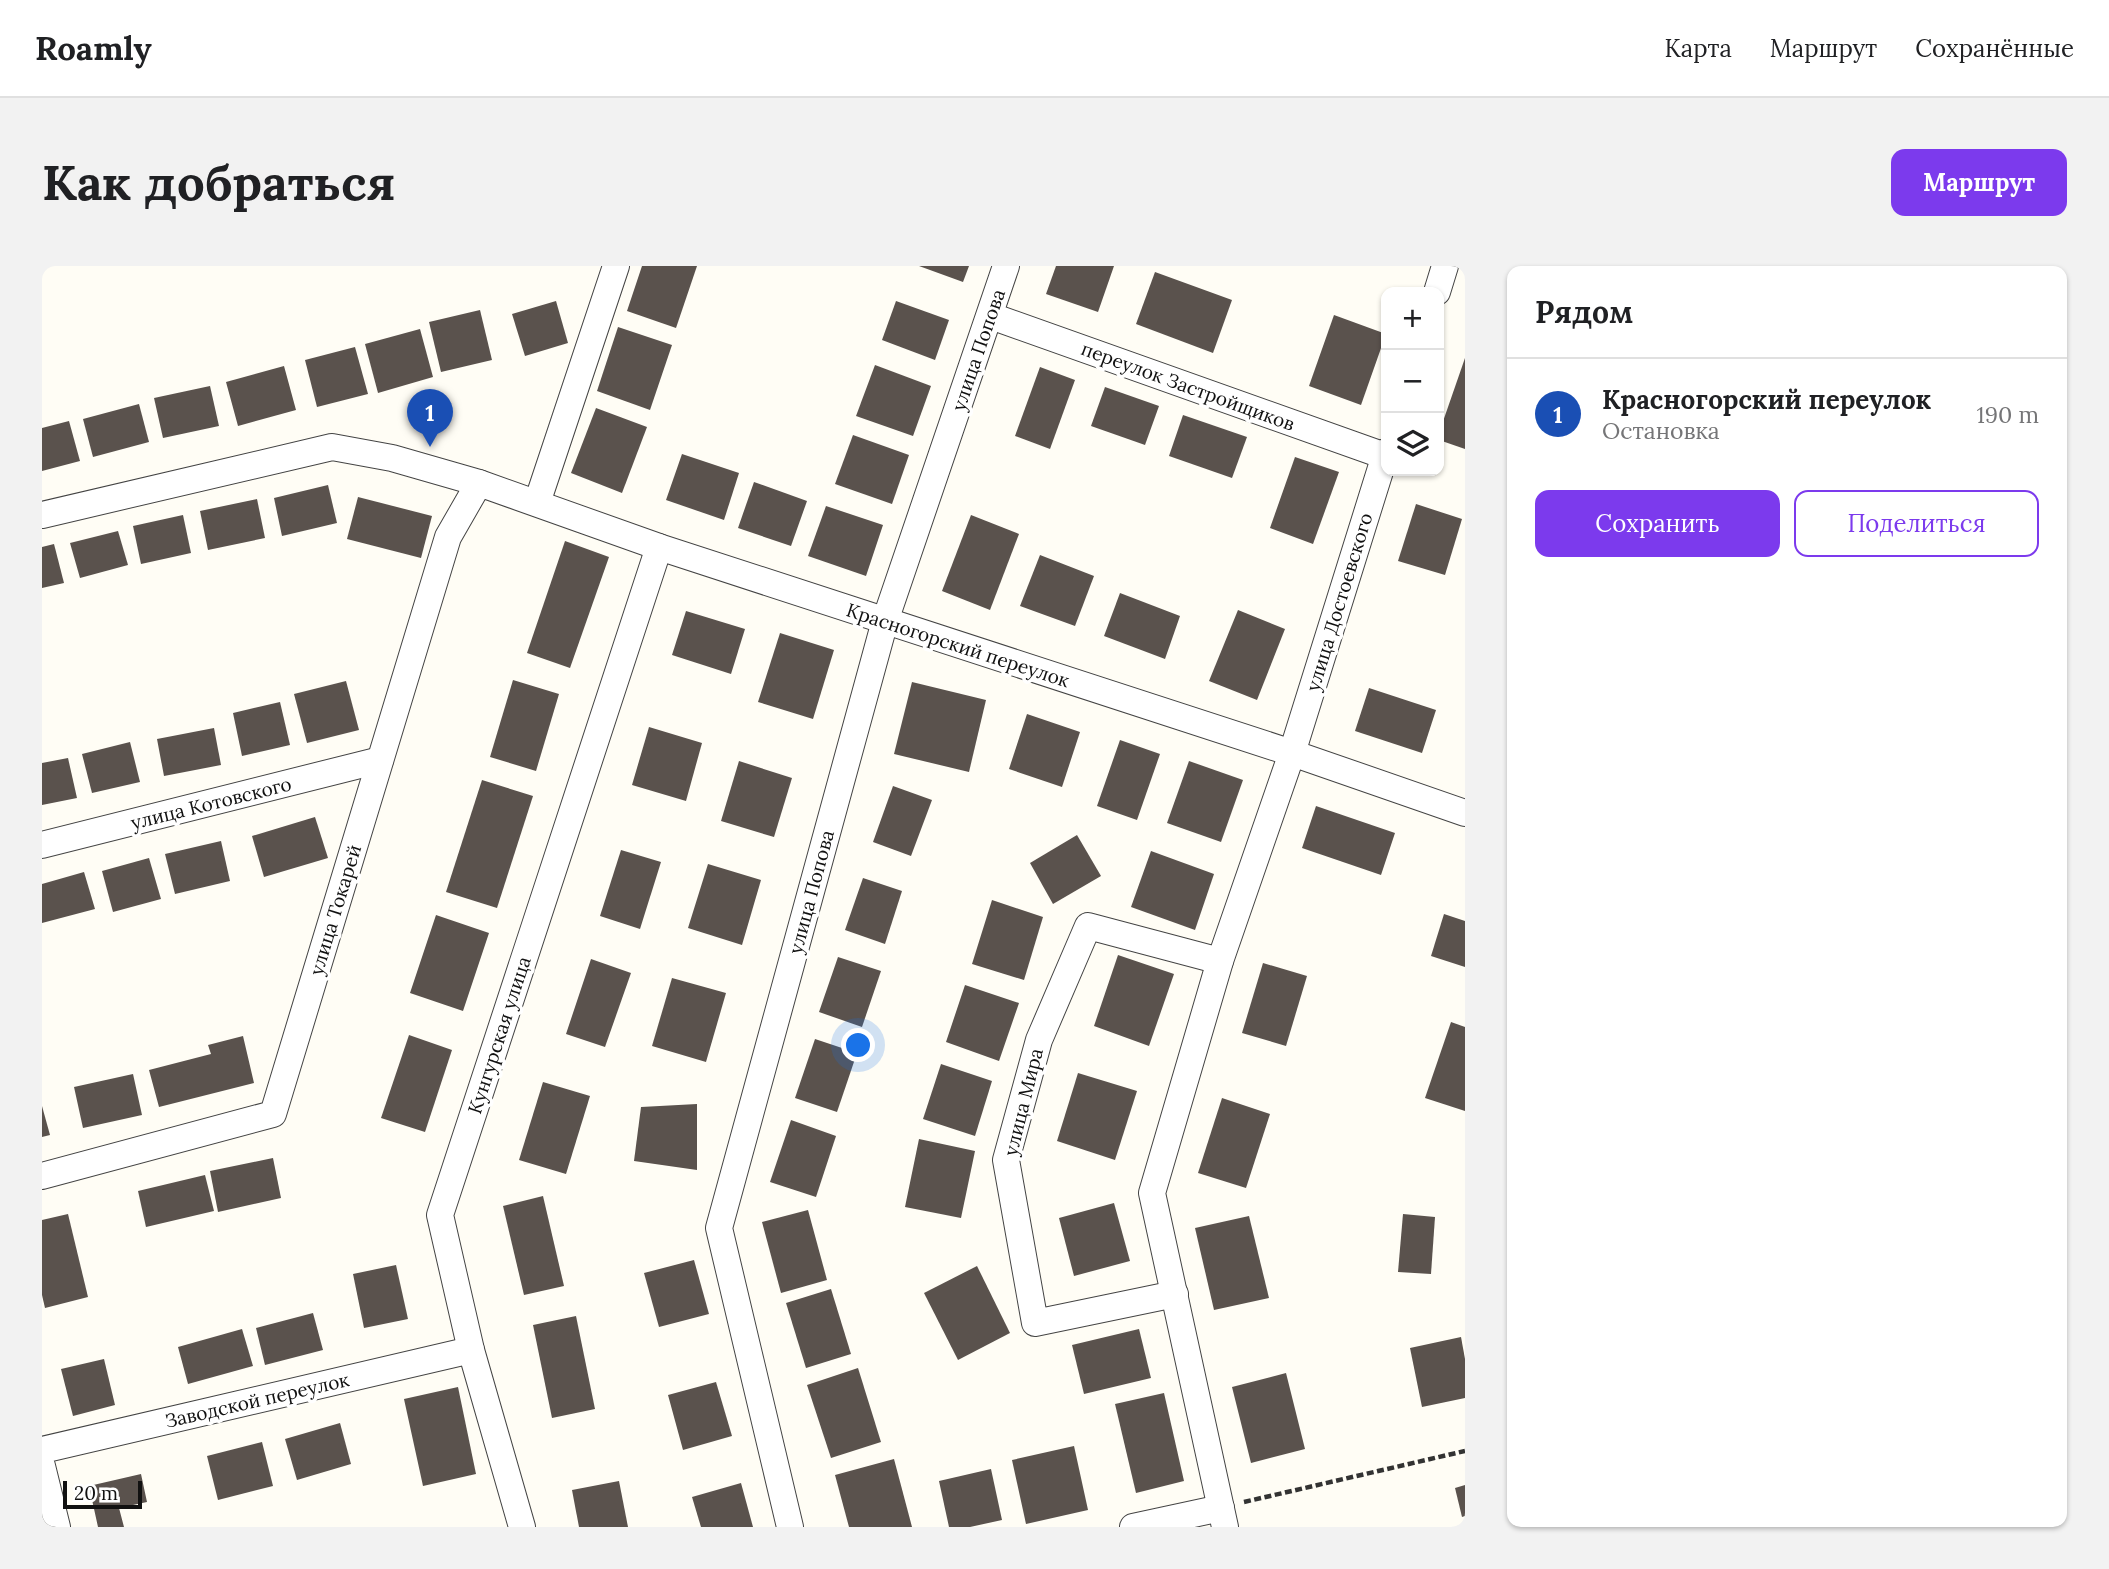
<!DOCTYPE html>
<html lang="ru">
<meta charset="utf-8">
<style>
body{margin:0;font-family:Lora,serif;background:#f2f2f2;color:#202124}
.controls{position:absolute;right:21px;top:21px;display:grid;overflow:hidden;border-radius:14px;box-shadow:0 2px 5px #0004}
.controls button{width:63px;height:63px;display:grid;place-items:center;padding:0;border:0;border-bottom:2px solid #e0e0e0;background:#fff;color:#202124;font:35px sans-serif}
.scale{position:absolute;left:21px;bottom:18px;width:79px;box-sizing:border-box;padding-left:7px;border:4px solid #111;border-top:0;font-size:19px;line-height:24px;white-space:nowrap;color:#111;-webkit-text-stroke:5px #fff;paint-order:stroke}
.you{position:absolute;left:817px;top:780px;width:24px;height:24px;margin:-18px;border:5px solid #fff;border-radius:50%;background:#1a73e8;box-shadow:0 0 0 10px #1a73e833}
.badge{display:grid;place-items:center;width:46px;height:46px;border-radius:50%;background:#7c3aed;color:#fff;font-size:23px;font-weight:700}
.pin{position:absolute;translate:-50% -58px;filter:drop-shadow(0 2px 4px #0008)}
.pin::after{content:'';position:absolute;top:37px;width:24px;height:21px;background:inherit;clip-path:polygon(0 0,100% 0,50% 100%)}
.list{margin:0;padding:0;list-style:none}
h2{display:flex;justify-content:space-between;align-items:center;height:91px;margin:0;padding:0 28px;font-size:30px}
h2 small{font-size:23px;font-weight:400;color:#757577}
.list li{display:grid;grid-template-columns:46px 1fr auto;gap:21px;align-items:center;box-sizing:border-box;height:112px;padding:0 28px;border-top:2px solid #e0e0e0}
.list b{display:block;font-size:26px;white-space:nowrap}
.list p{margin:0;font-size:23px;white-space:nowrap;color:#757577}
.list em{font-size:23px;font-style:normal;color:#757577}
.actions{display:flex;gap:14px;padding:21px 28px}
.actions a{flex:1;padding:16px 0;border:2px solid #7c3aed;border-radius:14px;text-align:center;font-size:24px;color:#7c3aed}
.actions .main{background:#7c3aed;color:#fff}
.icon{flex:none;width:38px;height:38px;fill:none;stroke:currentColor;stroke-width:2;stroke-linecap:round;stroke-linejoin:round}
.map{position:relative;flex:none;width:1423px;height:1261px;overflow:hidden;border-radius:14px}
header{display:flex;align-items:center;gap:42px;box-sizing:border-box;height:98px;padding:0 35px;background:#fff;border-bottom:2px solid #e0e0e0}
header strong{font-size:33px}
nav{display:flex;gap:38px;margin-inline-start:auto;font-size:24px}
.intro{display:flex;align-items:center;justify-content:space-between;box-sizing:border-box;height:168px;padding:0 42px}
h1{margin:0;font-size:49px}
.button{padding:18px 32px;border-radius:14px;background:#7c3aed;color:#fff;font-size:24px;font-weight:700}
main{display:flex;gap:42px;padding:0 42px}
aside{flex:1;background:#fff;border-radius:14px;box-shadow:0 2px 5px #0004}
.map>svg:first-child{display:block}
.building{fill:#5a524d}
.lines{fill:none;stroke-linecap:round;stroke-linejoin:round}
.minor-casing{stroke:#444;stroke-width:28}
.path{stroke:#333;stroke-width:4.5;stroke-dasharray:7 3.5;stroke-linecap:butt}
.minor{stroke:#fff;stroke-width:26}
.labels{text-anchor:middle;stroke-width:7;stroke-linejoin:round;paint-order:stroke}
.street-label{font-size:19px;fill:#111;stroke:#fff}
</style>
<header>
<strong>Roamly</strong>
<nav><a>Карта</a><a>Маршрут</a><a>Сохранённые</a></nav>
</header>
<div class="intro"><h1>Как добраться</h1><a class="button">Маршрут</a></div>
<main>
<div class="map">
<svg width="1423" height="1261" viewBox="0 0 1423 1261">
<rect width="100%" height="100%" fill="#fffdf5"/>
<!-- building -->
<g class="building">
<polygon points="600,0 655,0 634,62 585,45"/>
<polygon points="877,0 927,0 921,16"/>
<polygon points="1014,0 1072,0 1056,46 1004,28"/>
<polygon points="1113,6 1190,34 1171,87 1094,58"/>
<polygon points="514,35 526,77 483,90 470,48"/>
<polygon points="854,35 907,54 893,94 840,74"/>
<polygon points="438,44 450,94 399,106 387,56"/>
<polygon points="1292,49 1344,68 1319,139 1267,120"/>
<polygon points="576,61 630,79 608,144 555,125"/>
<polygon points="378,63 391,111 336,127 323,78"/>
<polygon points="313,81 326,128 275,141 263,94"/>
<polygon points="1423,92 1423,183 1397,174 1397,167"/>
<polygon points="833,99 889,120 871,170 814,150"/>
<polygon points="242,100 254,144 196,160 184,116"/>
<polygon points="998,101 1033,114 1008,183 973,170"/>
<polygon points="168,120 177,160 121,172 112,132"/>
<polygon points="1063,121 1117,140 1103,179 1049,160"/>
<polygon points="97,138 107,176 51,191 41,153"/>
<polygon points="554,142 605,161 580,227 529,207"/>
<polygon points="1141,149 1205,171 1190,212 1127,190"/>
<polygon points="27,155 38,195 0,205 0,162"/>
<polygon points="811,169 867,189 850,238 793,218"/>
<polygon points="640,188 697,207 682,254 624,234"/>
<polygon points="1253,191 1297,206 1271,278 1228,262"/>
<polygon points="712,216 765,235 749,280 696,262"/>
<polygon points="286,219 295,257 240,270 232,232"/>
<polygon points="316,231 390,250 379,292 305,273"/>
<polygon points="215,233 223,272 166,284 158,245"/>
<polygon points="1374,238 1420,253 1403,309 1356,295"/>
<polygon points="784,240 841,259 824,310 766,290"/>
<polygon points="141,249 149,287 99,298 91,260"/>
<polygon points="929,249 977,268 948,344 900,325"/>
<polygon points="76,265 86,299 38,312 28,277"/>
<polygon points="523,275 567,291 528,402 485,387"/>
<polygon points="12,278 22,317 0,322 0,281"/>
<polygon points="998,289 1052,310 1033,360 978,340"/>
<polygon points="1078,327 1138,350 1123,393 1062,370"/>
<polygon points="1196,344 1243,363 1215,434 1167,415"/>
<polygon points="644,345 703,363 689,408 630,389"/>
<polygon points="738,367 792,384 771,453 716,436"/>
<polygon points="471,414 517,428 494,505 448,491"/>
<polygon points="304,415 317,464 265,477 252,428"/>
<polygon points="870,416 944,434 927,506 852,488"/>
<polygon points="1327,422 1394,444 1380,487 1313,465"/>
<polygon points="238,436 248,479 200,490 191,447"/>
<polygon points="985,448 1038,466 1020,521 967,503"/>
<polygon points="607,461 660,477 644,535 590,519"/>
<polygon points="172,462 179,499 122,510 115,473"/>
<polygon points="1078,474 1118,488 1095,554 1055,540"/>
<polygon points="88,476 98,516 50,527 40,488"/>
<polygon points="26,492 35,532 0,539 0,497"/>
<polygon points="697,495 750,512 732,571 679,555"/>
<polygon points="1147,495 1201,514 1179,576 1125,557"/>
<polygon points="440,514 491,530 455,642 404,626"/>
<polygon points="851,520 890,534 869,590 831,576"/>
<polygon points="1274,540 1353,567 1339,609 1260,582"/>
<polygon points="273,551 286,592 222,611 210,570"/>
<polygon points="1035,569 1059,610 1011,638 988,597"/>
<polygon points="179,575 188,615 133,628 123,588"/>
<polygon points="579,584 619,596 598,663 558,650"/>
<polygon points="1109,585 1172,608 1153,664 1089,641"/>
<polygon points="107,592 119,633 71,646 60,605"/>
<polygon points="666,598 719,614 700,679 646,662"/>
<polygon points="42,606 53,643 0,657 0,618"/>
<polygon points="821,612 860,625 843,678 803,664"/>
<polygon points="950,634 1001,651 982,714 930,698"/>
<polygon points="1402,648 1423,655 1423,701 1389,690"/>
<polygon points="394,649 447,667 421,745 368,727"/>
<polygon points="1076,689 1132,708 1107,780 1052,760"/>
<polygon points="796,691 839,705 820,761 777,746"/>
<polygon points="549,693 589,707 563,781 524,768"/>
<polygon points="1221,697 1265,710 1244,780 1200,767"/>
<polygon points="630,712 684,727 664,796 610,780"/>
<polygon points="923,719 977,737 957,795 904,776"/>
<polygon points="1409,756 1423,761 1423,845 1383,832"/>
<polygon points="367,769 410,784 383,866 339,852"/>
<polygon points="201,770 212,817 117,841 107,804 169,788 166,779"/>
<polygon points="773,773 815,787 795,846 753,832"/>
<polygon points="899,798 950,815 933,870 881,853"/>
<polygon points="1036,807 1095,825 1073,894 1015,875"/>
<polygon points="91,808 100,849 41,862 32,821"/>
<polygon points="501,816 548,830 524,908 477,894"/>
<polygon points="1180,832 1228,848 1204,922 1156,907"/>
<polygon points="655,838 655,904 592,895 599,841"/>
<polygon points="0,840 8,869 0,871"/>
<polygon points="749,854 794,870 774,931 728,916"/>
<polygon points="877,873 933,885 919,952 863,941"/>
<polygon points="231,892 239,932 176,946 168,905"/>
<polygon points="163,909 172,945 104,961 96,925"/>
<polygon points="501,930 522,1020 482,1029 461,940"/>
<polygon points="1072,937 1088,995 1032,1010 1017,952"/>
<polygon points="766,944 785,1014 739,1027 720,956"/>
<polygon points="26,948 46,1031 3,1042 0,1029 0,954"/>
<polygon points="1361,948 1393,951 1389,1008 1356,1006"/>
<polygon points="1207,950 1227,1032 1172,1044 1153,962"/>
<polygon points="652,994 667,1048 617,1061 602,1007"/>
<polygon points="354,999 366,1053 322,1062 311,1008"/>
<polygon points="935,1000 968,1067 916,1094 882,1027"/>
<polygon points="789,1023 809,1088 764,1102 744,1037"/>
<polygon points="271,1047 281,1084 223,1099 214,1062"/>
<polygon points="534,1050 553,1143 510,1152 491,1059"/>
<polygon points="200,1063 211,1100 146,1118 136,1081"/>
<polygon points="1097,1063 1109,1112 1042,1128 1030,1079"/>
<polygon points="1419,1071 1423,1093 1423,1132 1380,1141 1368,1082"/>
<polygon points="62,1093 73,1139 31,1150 19,1103"/>
<polygon points="816,1102 839,1176 789,1192 765,1119"/>
<polygon points="1244,1107 1263,1183 1209,1197 1190,1121"/>
<polygon points="674,1116 690,1170 641,1184 626,1129"/>
<polygon points="416,1121 434,1208 381,1220 362,1133"/>
<polygon points="1122,1127 1142,1215 1094,1227 1073,1138"/>
<polygon points="298,1157 309,1198 255,1214 243,1173"/>
<polygon points="220,1176 231,1220 176,1234 165,1190"/>
<polygon points="1032,1180 1046,1244 984,1258 970,1194"/>
<polygon points="852,1193 870,1261 807,1261 793,1209"/>
<polygon points="949,1203 960,1254 928,1261 907,1261 897,1215"/>
<polygon points="99,1208 105,1236 77,1242 82,1261 56,1261 47,1220"/>
<polygon points="577,1215 586,1261 537,1261 530,1224"/>
<polygon points="699,1217 711,1261 659,1261 650,1231"/>
<polygon points="1423,1219 1423,1250 1420,1251 1413,1222"/>
</g>
<g class="lines">
<!-- minor casing -->
<g class="minor-casing">
<g id="minor">
<polyline points="1395,26 1403,0"/>
<polyline points="949,50 1343,190"/>
<polyline points="495,237 574,0"/>
<polyline points="0,249 290,181 350,192 437,217 617,281 1250,487 1423,547"/>
<polyline points="0,579 338,494"/>
<polyline points="0,910 231,848 406,271 437,217"/>
<polyline points="1133,1028 993,1057 964,894 997,774 1046,660 1178,695"/>
<polyline points="0,1184 429,1084"/>
<polyline points="0,1200 15,1261"/>
<polyline points="480,1261 429,1084 398,949 617,281"/>
<polyline points="748,1261 677,962 843,355 964,0"/>
<polyline points="1091,1261 1179,1242"/>
<polyline points="1183,1261 1110,927 1178,695 1250,487 1344,186"/>
</g>
</g>
<!-- path -->
<polyline class="path" points="1202,1236 1423,1185"/>
<!-- minor -->
<use href="#minor" class="minor"/>
</g>
<g class="labels">
<!-- street labels -->
<g class="street-label">
<text transform="translate(936 84) rotate(-71)" y="7">улица Попова</text>
<text transform="translate(1146 120) rotate(20)" y="7">переулок Застройщиков</text>
<text transform="translate(1297 336) rotate(-73)" y="7">улица Достоевского</text>
<text transform="translate(916 379) rotate(18)" y="7">Красногорский переулок</text>
<text transform="translate(169 537) rotate(-14)" y="7">улица Котовского</text>
<text transform="translate(769 626) rotate(-75)" y="7">улица Попова</text>
<text transform="translate(293 644) rotate(-73)" y="7">улица Токарей</text>
<text transform="translate(457 769) rotate(-72)" y="7">Кунгурская улица</text>
<text transform="translate(981 836) rotate(-76)" y="7">улица Мира</text>
<text transform="translate(215 1134) rotate(-13)" y="7">Заводской переулок</text>
</g>
</g>
</svg>
<div class="controls">
<button>+</button>
<button>−</button>
<button><svg class="icon" aria-label="layers" viewBox="0 0 24 24"><path d="M12 4l9 5-9 5-9-5zM3 14l9 5 9-5"/></svg></button>
</div>
<div class="scale">20 m</div>
<div class="you"></div>
<div class="pin badge" style="left:388px;top:181px;background:#1a4fb4">1</div>
</div>
<aside>
<h2>Рядом<small></small></h2>
<ul class="list">
<li><span class="badge" style="background:#1a4fb4">1</span><div><b>Красногорский переулок</b><p>Остановка</p></div><em>190 m</em></li>
</ul>
<div class="actions"><a class="main">Сохранить</a><a>Поделиться</a></div>
</aside>
</main>
